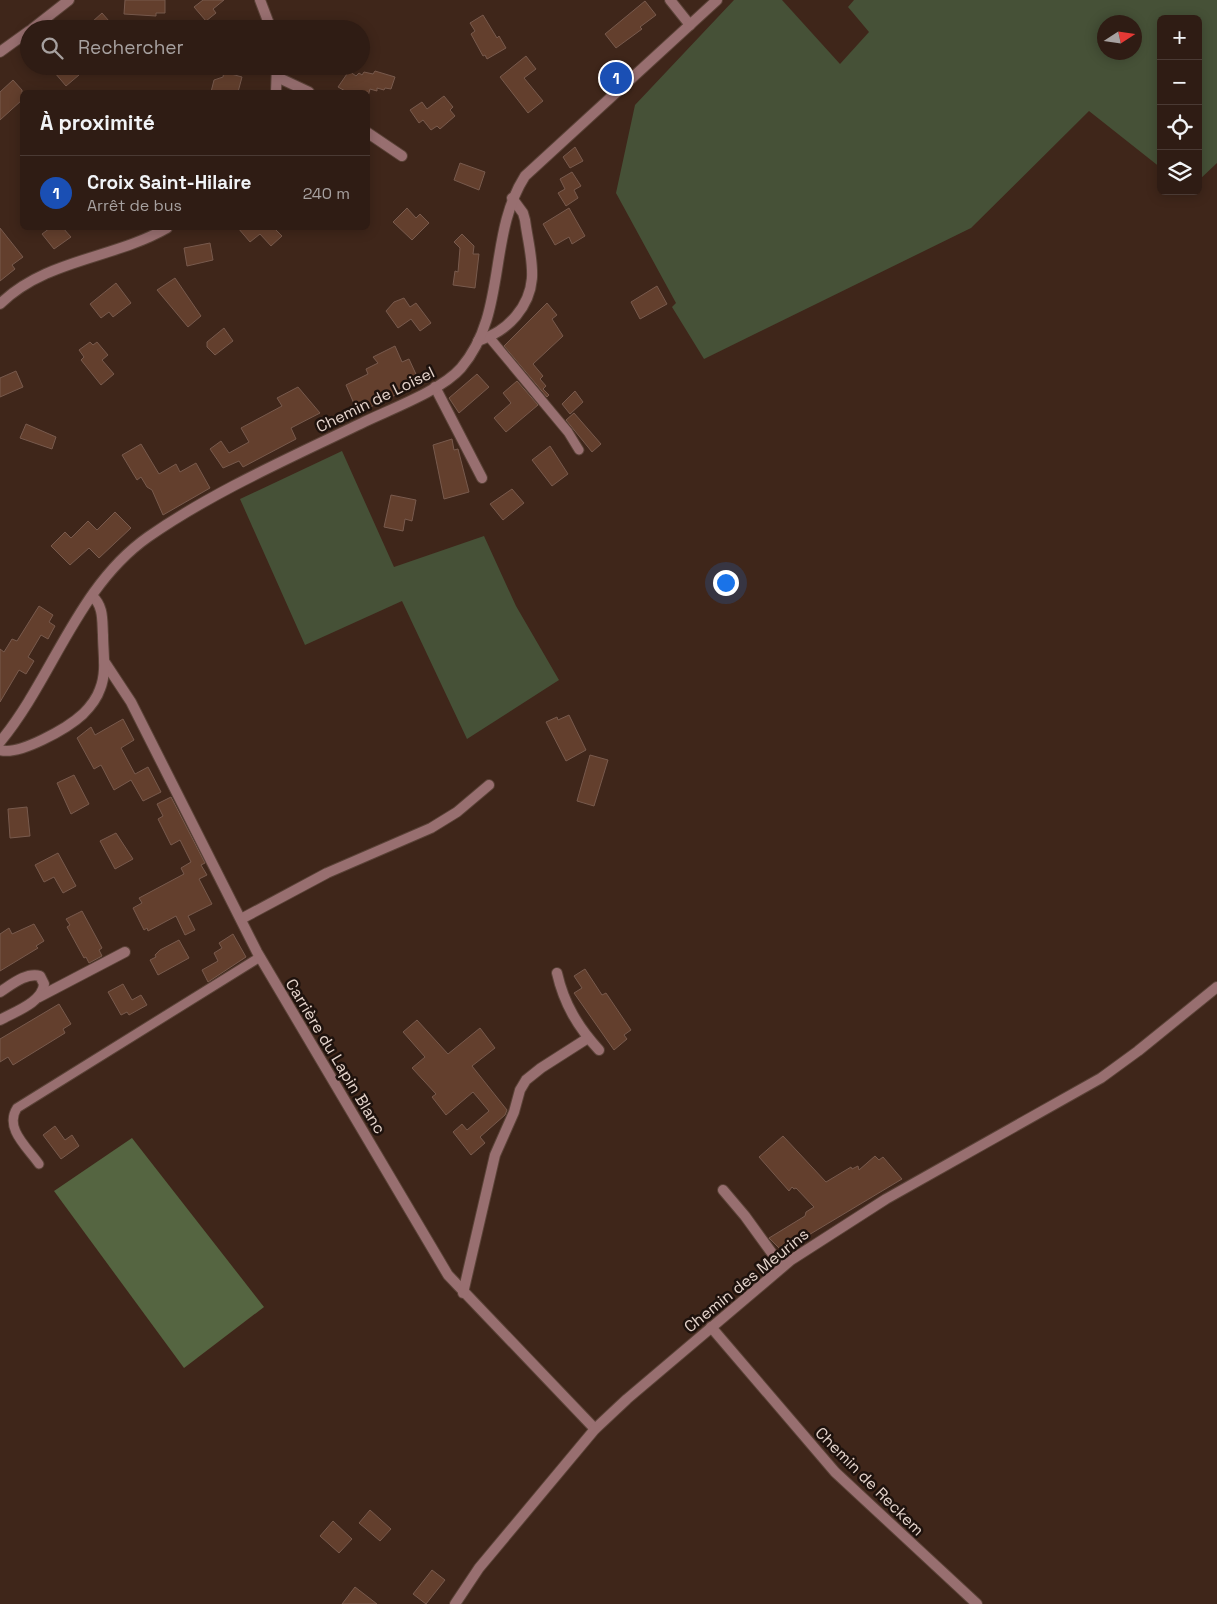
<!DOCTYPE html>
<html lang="fr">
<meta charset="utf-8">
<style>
body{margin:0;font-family:"Space Grotesk",sans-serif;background:#3b2922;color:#f1f3f6}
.controls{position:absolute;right:15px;top:15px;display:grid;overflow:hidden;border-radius:8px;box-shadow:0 2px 12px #0003}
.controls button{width:45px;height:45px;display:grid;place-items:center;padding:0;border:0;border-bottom:1px solid #4a3a34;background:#2f1c14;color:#f1f3f6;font:25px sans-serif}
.compass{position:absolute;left:1097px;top:15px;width:45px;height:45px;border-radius:50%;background:#2f1c14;box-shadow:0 2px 12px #0003;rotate:78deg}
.you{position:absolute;left:725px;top:582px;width:18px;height:18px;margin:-12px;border:4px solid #fff;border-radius:50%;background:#1a73e8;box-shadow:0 0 0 8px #1a73e833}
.badge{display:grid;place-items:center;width:32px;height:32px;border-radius:50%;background:#b45309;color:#fff;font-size:16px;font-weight:700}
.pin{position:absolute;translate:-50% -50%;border:2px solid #fff;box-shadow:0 1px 5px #0006}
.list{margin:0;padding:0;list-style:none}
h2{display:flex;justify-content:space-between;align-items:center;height:65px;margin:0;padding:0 20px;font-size:21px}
h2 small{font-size:16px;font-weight:400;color:#a7a1a0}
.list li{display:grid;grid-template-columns:32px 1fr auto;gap:15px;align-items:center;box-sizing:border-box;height:75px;padding:0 20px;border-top:1px solid #4a3a34}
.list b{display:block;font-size:19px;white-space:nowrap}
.list p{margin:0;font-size:16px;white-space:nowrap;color:#a7a1a0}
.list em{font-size:16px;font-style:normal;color:#a7a1a0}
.icon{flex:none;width:28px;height:28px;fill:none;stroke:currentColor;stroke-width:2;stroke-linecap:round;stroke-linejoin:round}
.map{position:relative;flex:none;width:1217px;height:1604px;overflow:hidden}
.search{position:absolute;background:#2f1c14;box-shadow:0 2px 12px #0003;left:20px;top:20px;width:350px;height:55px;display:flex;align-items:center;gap:12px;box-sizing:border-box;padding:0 18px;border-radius:28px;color:#a7a1a0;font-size:19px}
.panel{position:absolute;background:#2f1c14;box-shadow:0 2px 12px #0003;left:20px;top:90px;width:350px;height:140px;border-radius:8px}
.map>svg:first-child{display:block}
.green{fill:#465137;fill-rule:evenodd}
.forest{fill:#556541}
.building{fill:#633f2d;stroke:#785a4d}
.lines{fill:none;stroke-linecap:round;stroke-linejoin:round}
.service-casing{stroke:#5a4237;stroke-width:11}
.minor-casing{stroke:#5a4237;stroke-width:12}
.tertiary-casing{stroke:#5a4237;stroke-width:12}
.service{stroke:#986f70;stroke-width:9}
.minor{stroke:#986f70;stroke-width:10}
.tertiary{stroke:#986f70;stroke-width:10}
.labels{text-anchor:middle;stroke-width:5;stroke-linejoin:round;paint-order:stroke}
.street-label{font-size:16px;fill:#e6d5cd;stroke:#1e120d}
</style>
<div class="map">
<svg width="1217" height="1604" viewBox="0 0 1217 1604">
<rect width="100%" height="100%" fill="#3f261a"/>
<!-- green -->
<g class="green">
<path d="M734,0H782L840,64L869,32L848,7L854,0H1217V163L1198,181V19H1161V168L1089,111L971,228L704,359L672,307L676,303L616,193L635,105ZM1104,22H1134V52H1104Z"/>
<polygon points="342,451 394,567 484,536 516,606 559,680 467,739 402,601 305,645 240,499"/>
</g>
<!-- forest -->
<polygon class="forest" points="132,1138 264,1307 184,1368 54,1191"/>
<!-- building -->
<g class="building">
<polygon points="125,0 165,0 165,13 156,13 156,16 124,14"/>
<polygon points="203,0 224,0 213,9 216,13 206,21 194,7"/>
<polygon points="645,1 656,15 640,27 642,29 616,48 605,34"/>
<polygon points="102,13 116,29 98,29 92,22"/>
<polygon points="483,15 497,38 499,36 506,48 487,59 485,55 483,56 471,34 475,31 470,23"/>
<polygon points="526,56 536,69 524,78 543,101 528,113 500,77"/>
<polygon points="49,66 71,66 79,75 66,86"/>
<polygon points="349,71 356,76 359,73 362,75 364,72 373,74 375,71 395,77 391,89 385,88 384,90 377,88 377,91 370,89 368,96 368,92 347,92 338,87"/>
<polygon points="224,72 242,77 238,92 211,92 214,80 223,77"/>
<polygon points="13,80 22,90 22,100 0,120 0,92"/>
<polygon points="444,96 453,107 450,110 455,116 440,129 437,126 431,130 423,120 419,123 410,110 422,102 427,109"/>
<polygon points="575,147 583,161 570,168 563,157"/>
<polygon points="460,163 485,172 479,190 454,180"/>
<polygon points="572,172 581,186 574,190 578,198 566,206 558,193 565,189 560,179"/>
<polygon points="407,208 416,218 420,214 429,223 412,240 393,222"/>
<polygon points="569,208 585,236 572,244 569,237 555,245 543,224"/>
<polygon points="0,228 23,257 12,265 15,269 0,281"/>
<polygon points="50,228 63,228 71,237 54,249 42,234"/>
<polygon points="238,228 274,228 282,236 271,246 260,234 250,242"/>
<polygon points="462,234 474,246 473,254 479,254 475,288 453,285 455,271 458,272 460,248 454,242"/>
<polygon points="210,243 213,260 187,266 184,248"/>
<polygon points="175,278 201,316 188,327 157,290"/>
<polygon points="116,283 131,303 113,317 109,312 101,318 90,304"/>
<polygon points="657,286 667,304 640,319 631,302"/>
<polygon points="404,298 410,307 416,303 431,323 420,331 411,319 398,328 386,311 394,302"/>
<polygon points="547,303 557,315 552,319 563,336 533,364 543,376 540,379 546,386 543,389 549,395 547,397 504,346"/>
<polygon points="224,328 233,341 215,355 207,347 207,342"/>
<polygon points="90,342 93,345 97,342 108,355 102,360 114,374 101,385 81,360 84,357 79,350"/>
<polygon points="395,346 402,362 409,359 420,383 358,413 346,385 368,374 366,369 378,363 373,357"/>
<polygon points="16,371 23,387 0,397 0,378"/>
<polygon points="477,374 489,387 459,413 449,398"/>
<polygon points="517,381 538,405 506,432 494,418 511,403 503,393"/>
<polygon points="298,387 320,413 291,428 296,439 243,467 239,461 223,468 210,449 221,441 229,453 249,442 241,428 282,406 277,398"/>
<polygon points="575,391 583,402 570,414 562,404"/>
<polygon points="574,413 601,444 592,452 566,420"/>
<polygon points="26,424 56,437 52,449 20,438"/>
<polygon points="452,439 454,450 458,449 469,492 444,499 433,445"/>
<polygon points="141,444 159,474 176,464 180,472 196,463 210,488 163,515 152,490 147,487 141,477 137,480 122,455"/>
<polygon points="550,446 568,474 552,486 532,460"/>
<polygon points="512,489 524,503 503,520 490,504"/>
<polygon points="391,495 416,500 412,521 405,519 403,531 384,527"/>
<polygon points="115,512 131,528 99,558 89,548 70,565 51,546 65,532 71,538 88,521 97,530"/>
<polygon points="39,606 53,615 49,622 55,626 48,639 41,635 28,657 34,661 26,674 19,670 0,702 0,649 4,652 12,639 17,641"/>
<polygon points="569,715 586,750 566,761 546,722 557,717 558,720"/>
<polygon points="123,719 134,740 121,748 135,774 148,767 161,792 143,801 131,780 114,790 101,765 94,769 77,738 91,727 95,735"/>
<polygon points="590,755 608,760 594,806 577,801"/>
<polygon points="74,775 89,804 71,814 57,783"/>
<polygon points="171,797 205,863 201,865 207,875 199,879 212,904 188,916 195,930 185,935 176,916 148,931 147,928 144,930 133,908 142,903 139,898 184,874 181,868 191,862 180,840 171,845 158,819 163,816 157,804"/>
<polygon points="27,807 30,836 10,838 8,809"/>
<polygon points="116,833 133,859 115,869 100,841"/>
<polygon points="58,853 76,886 63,893 54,877 44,882 35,865"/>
<polygon points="82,911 102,948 99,950 102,956 89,963 86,957 84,958 67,927 70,925 66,919"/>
<polygon points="34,924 44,941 36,946 38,948 0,971 0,934 9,928 12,934"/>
<polygon points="233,934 246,957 208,982 202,970 218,961 214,953 222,948 219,943"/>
<polygon points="179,940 189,958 158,975 150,960 156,957 155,955 160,950"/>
<polygon points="585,969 602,995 606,993 631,1030 624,1035 627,1039 614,1050 574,993 582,988 574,976"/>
<polygon points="123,984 132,1000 141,995 147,1005 129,1015 127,1012 121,1015 108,992"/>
<polygon points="59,1004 71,1024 63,1029 65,1033 13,1065 8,1057 0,1062 0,1039"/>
<polygon points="417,1020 448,1054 480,1028 495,1048 472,1066 507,1110 505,1115 480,1137 485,1143 471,1155 453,1132 462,1124 467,1130 489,1111 473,1092 446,1115 432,1097 436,1094 412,1068 425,1057 403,1032"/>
<polygon points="55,1126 65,1140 72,1135 79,1146 61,1159 43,1135"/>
<polygon points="783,1136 826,1182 851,1167 852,1169 858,1166 859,1170 875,1156 879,1160 883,1157 902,1179 782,1251 769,1238 805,1216 806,1212 814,1207 796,1188 794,1189 792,1187 789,1191 759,1157"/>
<polygon points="370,1510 391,1529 380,1541 359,1523"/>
<polygon points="333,1521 352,1539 339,1553 320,1536"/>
<polygon points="432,1570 445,1580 426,1604 413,1594"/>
<polygon points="355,1587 377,1604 342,1604"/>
</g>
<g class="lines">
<!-- service casing -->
<g class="service-casing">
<g id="service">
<polyline points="489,337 568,432 579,450"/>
<path d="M39,1164C27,1147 4,1128 17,1108L260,957"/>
</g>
</g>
<!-- minor casing -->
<g class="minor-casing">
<g id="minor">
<polyline points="260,0 271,29"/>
<polyline points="670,0 690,25"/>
<polyline points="32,29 69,0"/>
<polyline points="0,52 29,31"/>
<polyline points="277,77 309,92"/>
<polyline points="276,92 277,66"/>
<polyline points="368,133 402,156"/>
<path d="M0,304C46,259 113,259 167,228"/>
<path d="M478,341C494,335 505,329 516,316C542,285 530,257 525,220L523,213L512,198"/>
<polyline points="435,387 482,478"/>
<polyline points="104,661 131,702 257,952 448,1275 595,1429"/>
<path d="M0,750C19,756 68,728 83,714C90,707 97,698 100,689C107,672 103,653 103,635C102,621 104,606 92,596"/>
<polyline points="241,919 327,873 431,828 457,812 489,785"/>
<path d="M557,973C564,1004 578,1027 599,1050"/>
<path d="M0,992C11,985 26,972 40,976L44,984C43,1002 14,1012 0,1020"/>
<polyline points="39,997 125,952"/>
<polyline points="723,1190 745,1216 782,1267"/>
<polyline points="463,1293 495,1155 514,1112 520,1090 526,1080 541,1068 588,1038"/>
<polyline points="711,1327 835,1472 977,1604"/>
<polyline points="455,1604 479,1568 595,1429 627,1399 791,1260 886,1199 1101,1078 1138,1051 1217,987"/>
</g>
</g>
<!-- tertiary casing -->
<g class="tertiary-casing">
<path id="tertiary" d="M0,742C53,678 77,587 148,537C214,491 292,457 364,422C391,409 442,390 461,368C508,313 487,235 525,176L717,0"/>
</g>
<!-- service -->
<use href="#service" class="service"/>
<!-- minor -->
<use href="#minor" class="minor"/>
<!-- tertiary -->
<use href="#tertiary" class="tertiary"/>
</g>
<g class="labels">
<!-- street labels -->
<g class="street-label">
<text transform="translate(375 399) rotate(-26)" y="6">Chemin de Loisel</text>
<text transform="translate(336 1056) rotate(59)" y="6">Carrière du Lapin Blanc</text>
<text transform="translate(746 1280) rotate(-39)" y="6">Chemin des Meurins</text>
<text transform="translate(870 1481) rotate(45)" y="6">Chemin de Reckem</text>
</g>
</g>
</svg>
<div class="controls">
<button>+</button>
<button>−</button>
<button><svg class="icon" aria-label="locate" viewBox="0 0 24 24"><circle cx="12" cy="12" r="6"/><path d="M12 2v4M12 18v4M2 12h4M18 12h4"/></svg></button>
<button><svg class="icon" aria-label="layers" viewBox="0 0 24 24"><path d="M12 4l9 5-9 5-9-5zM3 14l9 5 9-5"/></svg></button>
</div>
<svg class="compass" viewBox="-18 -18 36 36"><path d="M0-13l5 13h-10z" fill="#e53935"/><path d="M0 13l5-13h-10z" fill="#a7a1a0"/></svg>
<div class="you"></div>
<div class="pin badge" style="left:616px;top:78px;background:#1a4fb4">1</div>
<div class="search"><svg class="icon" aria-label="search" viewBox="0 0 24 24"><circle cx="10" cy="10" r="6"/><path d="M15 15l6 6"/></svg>Rechercher</div>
<section class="panel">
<h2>À proximité<small></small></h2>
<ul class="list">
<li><span class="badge" style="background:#1a4fb4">1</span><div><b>Croix Saint-Hilaire</b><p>Arrêt de bus</p></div><em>240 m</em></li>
</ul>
</section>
</div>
